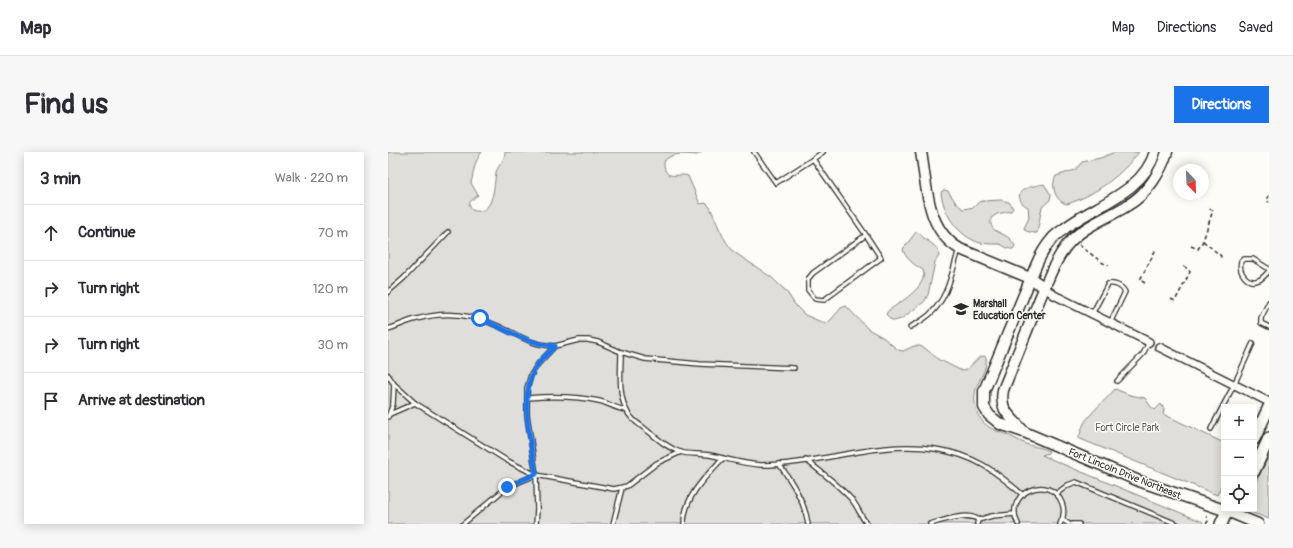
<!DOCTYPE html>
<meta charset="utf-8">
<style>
body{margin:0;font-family:Pangolin,sans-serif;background:#f7f7f7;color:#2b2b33}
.controls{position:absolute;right:12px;bottom:12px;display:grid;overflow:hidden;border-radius:0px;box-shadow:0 2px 10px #0003}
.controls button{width:36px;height:36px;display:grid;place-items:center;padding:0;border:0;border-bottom:1px solid #e1e1e2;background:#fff;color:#2b2b33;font:20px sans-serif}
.compass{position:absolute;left:785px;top:12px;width:36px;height:36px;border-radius:50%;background:#fff;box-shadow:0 2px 10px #0003;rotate:157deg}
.stop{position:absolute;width:12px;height:12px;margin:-9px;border:3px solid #1a73e8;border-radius:50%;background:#fff}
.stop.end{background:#1a73e8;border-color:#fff;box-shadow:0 1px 4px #0008}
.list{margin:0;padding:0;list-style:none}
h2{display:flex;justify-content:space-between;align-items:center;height:52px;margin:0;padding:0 16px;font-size:17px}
h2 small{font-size:13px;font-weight:400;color:#7c7c81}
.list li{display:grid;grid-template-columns:26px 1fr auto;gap:12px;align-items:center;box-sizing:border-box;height:56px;padding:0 16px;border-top:1px solid #e1e1e2}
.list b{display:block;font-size:15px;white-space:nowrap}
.list em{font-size:13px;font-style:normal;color:#7c7c81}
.icon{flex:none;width:22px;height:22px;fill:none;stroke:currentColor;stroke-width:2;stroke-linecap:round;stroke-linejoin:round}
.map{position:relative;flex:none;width:881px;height:372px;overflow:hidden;border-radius:0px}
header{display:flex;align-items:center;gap:24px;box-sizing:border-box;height:56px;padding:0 20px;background:#fff;border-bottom:1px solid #e1e1e2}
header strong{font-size:19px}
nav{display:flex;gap:22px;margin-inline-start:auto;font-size:14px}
.intro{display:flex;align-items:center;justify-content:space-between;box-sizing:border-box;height:96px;padding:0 24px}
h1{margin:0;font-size:28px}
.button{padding:10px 18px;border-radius:0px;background:#1a73e8;color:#fff;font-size:14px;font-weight:700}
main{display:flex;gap:24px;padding:0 24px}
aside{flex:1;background:#fff;border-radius:0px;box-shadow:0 2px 10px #0003}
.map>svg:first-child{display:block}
.green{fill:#dfdeda;stroke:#858482}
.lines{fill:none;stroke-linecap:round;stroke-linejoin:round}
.lane-casing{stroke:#2b2b2b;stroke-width:6}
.street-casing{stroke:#2b2b2b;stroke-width:10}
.secondary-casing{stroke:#2b2b2b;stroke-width:13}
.primary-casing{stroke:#2b2b2b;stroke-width:14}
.path{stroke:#2b2b2b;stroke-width:1.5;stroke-dasharray:4 3;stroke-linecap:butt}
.lane{stroke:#fdfcf7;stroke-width:3.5}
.street{stroke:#fdfcf7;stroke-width:7}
.secondary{stroke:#fdfcf7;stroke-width:10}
.primary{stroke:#fdfcf7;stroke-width:11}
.route{stroke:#1a73e8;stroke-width:5}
.labels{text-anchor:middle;stroke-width:3;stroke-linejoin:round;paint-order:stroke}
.poi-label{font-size:10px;font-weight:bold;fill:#2b2b2b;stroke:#fdfcf7;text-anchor:start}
.park-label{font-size:10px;fill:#585857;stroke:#fdfcf7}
.street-label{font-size:10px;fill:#2b2b2b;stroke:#fdfcf7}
</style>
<header>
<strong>Map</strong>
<nav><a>Map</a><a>Directions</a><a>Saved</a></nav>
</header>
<div class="intro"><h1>Find us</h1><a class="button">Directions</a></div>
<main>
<aside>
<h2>3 min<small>Walk · 220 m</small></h2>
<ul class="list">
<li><svg class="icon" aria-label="ahead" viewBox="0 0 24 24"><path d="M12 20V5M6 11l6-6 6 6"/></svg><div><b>Continue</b></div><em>70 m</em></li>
<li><svg class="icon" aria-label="right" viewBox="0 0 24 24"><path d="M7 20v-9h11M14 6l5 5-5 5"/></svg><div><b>Turn right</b></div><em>120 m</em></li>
<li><svg class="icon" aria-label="right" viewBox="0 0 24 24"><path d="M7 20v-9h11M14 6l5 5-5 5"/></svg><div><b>Turn right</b></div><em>30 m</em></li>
<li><svg class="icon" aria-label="arrive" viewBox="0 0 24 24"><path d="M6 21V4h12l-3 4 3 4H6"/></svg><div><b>Arrive at destination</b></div></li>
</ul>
</aside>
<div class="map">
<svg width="881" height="372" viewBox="0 0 881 372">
<rect width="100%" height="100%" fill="#fdfcf7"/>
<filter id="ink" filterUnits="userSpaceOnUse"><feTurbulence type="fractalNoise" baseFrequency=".025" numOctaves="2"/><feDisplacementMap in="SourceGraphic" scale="8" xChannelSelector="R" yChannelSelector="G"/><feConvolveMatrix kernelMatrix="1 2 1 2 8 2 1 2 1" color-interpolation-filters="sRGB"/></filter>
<g filter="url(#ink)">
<!-- green -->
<g class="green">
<path d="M0,0H94C86,9 86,20 83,31L90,43L82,50L81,53L84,58C106,66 106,33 108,20C111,12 117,9 117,0H314L309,3C297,2 282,0 276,10C276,31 290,20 300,24L312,52L318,51L322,55C329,71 334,87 346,100L383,125L398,139L408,154L417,163L431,169L438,171L441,170L453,156L458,154L480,177L496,186L510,198L515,199L526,194H532L538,197L551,208L556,210L574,219C584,217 587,205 596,204L598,205C600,216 591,227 588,237C584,252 589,267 601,275C608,280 617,281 624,285C629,287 633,290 638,292C646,295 653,295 661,299L660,301L654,303L672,311L815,370L814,372H0Z"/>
<path d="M727,0H751C733,23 708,43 679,52C668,50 662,34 668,24L687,18L694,10L712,6Z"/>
<path d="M656,32L663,43L662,48L654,55L649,81H646L638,79L636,76L641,66L640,55C636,53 633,51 632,47C628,35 648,34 656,32Z"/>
<path d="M556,38L560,39L568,51L575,57L586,55L591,50L595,49L613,48L621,50L625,56L623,59L609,62L603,66C601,79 610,79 618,84C622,86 625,90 627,94L625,97C620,98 616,93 611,92C604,92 598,92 592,91C570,84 556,63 553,41L554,39Z"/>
<path d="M528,80C533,81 533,84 536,86C543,92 551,94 551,104L547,110L540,143L536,150L513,167L506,169L502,167L498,162L500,159C512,150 540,135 535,118C527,113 517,107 515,97Z"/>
<path d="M727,237L742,243L757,246L763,255L767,258L773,252L776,257L775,262L836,291V328L829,343L690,286C694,280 693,274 699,267C707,256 718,248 727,237Z"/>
<polygon points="881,304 881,367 855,357 866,357 866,334"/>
</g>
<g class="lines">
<!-- lane casing -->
<g class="lane-casing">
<g id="lane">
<polyline points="366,0 388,31 425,7"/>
<polyline points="435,0 425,7 478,83 493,106 436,148 427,147 420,138 420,127 425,121 478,83"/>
<path d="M881,117L865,107H856L853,109C850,120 859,133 871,128C875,126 878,122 881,119"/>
<polyline points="0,140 16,126 60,80"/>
<polyline points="881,150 873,166 873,171 881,175"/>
<path d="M704,162L720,132C727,131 734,134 737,140L722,171"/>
<path d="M522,175C528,172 535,168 541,163C560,147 564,120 571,97"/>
<path d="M0,177C10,174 19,169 29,167C56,159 84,162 110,174C131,183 142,193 167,194"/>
<path d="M233,200C233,219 230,240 238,257C242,268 253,273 261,280C271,288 280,296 292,300C301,303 312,301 322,303C339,307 355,312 373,313C431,313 489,288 547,297C586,303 606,318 635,343"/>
<polyline points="0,223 6,232 5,252 0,265"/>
<polyline points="729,229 755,202 761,190"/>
<polyline points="6,232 27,251 118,308 148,323"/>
<path d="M139,246C163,244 187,244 211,249C221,251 228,257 238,258"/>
<polyline points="2,262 27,251"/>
<polyline points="823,277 846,233 865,191"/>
<path d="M418,308C434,321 450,332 464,348C470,355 473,365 479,372"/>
<path d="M391,312C404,330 417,350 420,372"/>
<polyline points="668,342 680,333 688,330 789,372"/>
<polyline points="590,368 604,364 627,362"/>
<polyline points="675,368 681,372"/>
<polyline points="75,372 119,335 148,323 226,337 239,334 269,311 293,300"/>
<polyline points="148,372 149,357 148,323 139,263 139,236 143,223 150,212 167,194 191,188 200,188 210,190 233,200 257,207 312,212 406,216"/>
<polyline points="225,372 234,336"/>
<path d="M296,372C296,345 317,325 335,306"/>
<path d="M542,372C553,369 581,359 590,368L589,372"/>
<path d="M630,372C614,341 662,320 674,351C677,359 676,365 672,372"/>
<polyline points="684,372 691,372"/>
</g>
</g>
<!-- street casing -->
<g class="street-casing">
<g id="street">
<polyline points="656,135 666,143 761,190"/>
<polyline points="771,195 881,250"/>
</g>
</g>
<!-- secondary casing -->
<g class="secondary-casing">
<g id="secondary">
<path d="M533,0C539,34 538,78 572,97L642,126L656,135"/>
<path d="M767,0C755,41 706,53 676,77C672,80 667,83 664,87C657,95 651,106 647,116L596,239V255L601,263L612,272L636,280L751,329L839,359L870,372"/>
<path d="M636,280C623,264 611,260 615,238C626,210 637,183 648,156C657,135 665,111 679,93C695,74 720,66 740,53C759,42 773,20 779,0"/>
</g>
</g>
<!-- primary casing -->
<g class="primary-casing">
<g id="primary">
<polyline points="866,287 881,255"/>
<polyline points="866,319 881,286"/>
<polyline points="833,372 839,359 842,357"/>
</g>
</g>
<!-- path -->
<g class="path">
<polyline points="881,43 879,49 881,50"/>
<polyline points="815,89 833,104 832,107"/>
<polyline points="691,93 715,111 721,113"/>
<polyline points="803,94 810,97 815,89 825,58 821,57"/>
<polyline points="757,131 752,128 768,97"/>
<polyline points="783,147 787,149 802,120 800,117 793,113"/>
<polyline points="818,372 820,369 819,364"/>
</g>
<!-- lane -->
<use href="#lane" class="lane"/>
<!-- street -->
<use href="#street" class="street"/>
<!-- secondary -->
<use href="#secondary" class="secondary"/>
<!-- primary -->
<use href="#primary" class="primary"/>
</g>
</g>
<g class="lines" filter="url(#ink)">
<!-- route -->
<path class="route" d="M92,166C117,177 139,192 167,194C162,200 155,205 150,212C129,239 143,291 148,322L119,335"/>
</g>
<!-- icons -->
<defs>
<g id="school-bare" transform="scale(1.2)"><path d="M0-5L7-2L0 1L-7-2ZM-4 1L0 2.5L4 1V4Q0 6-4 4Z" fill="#2b2b2b" stroke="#fdfcf7" stroke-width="2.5" paint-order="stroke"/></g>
</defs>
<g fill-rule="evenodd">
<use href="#school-bare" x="573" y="157"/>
</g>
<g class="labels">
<!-- poi labels -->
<g class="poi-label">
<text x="585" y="155">Marshall<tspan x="585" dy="12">Education Center</tspan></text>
</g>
<!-- park labels -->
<g class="park-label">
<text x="739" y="279">Fort Circle Park</text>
</g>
<!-- street labels -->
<g class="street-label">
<text transform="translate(737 321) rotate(22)" y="4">Fort Lincoln Drive Northeast</text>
</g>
</g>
</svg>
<div class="controls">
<button>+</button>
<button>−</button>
<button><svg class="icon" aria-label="locate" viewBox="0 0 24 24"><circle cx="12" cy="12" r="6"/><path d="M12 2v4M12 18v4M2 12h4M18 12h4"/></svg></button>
</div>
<svg class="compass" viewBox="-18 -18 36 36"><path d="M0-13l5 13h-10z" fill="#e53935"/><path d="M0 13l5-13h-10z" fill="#7c7c81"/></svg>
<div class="stop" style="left:92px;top:166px"></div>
<div class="stop end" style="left:119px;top:335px"></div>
</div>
</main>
